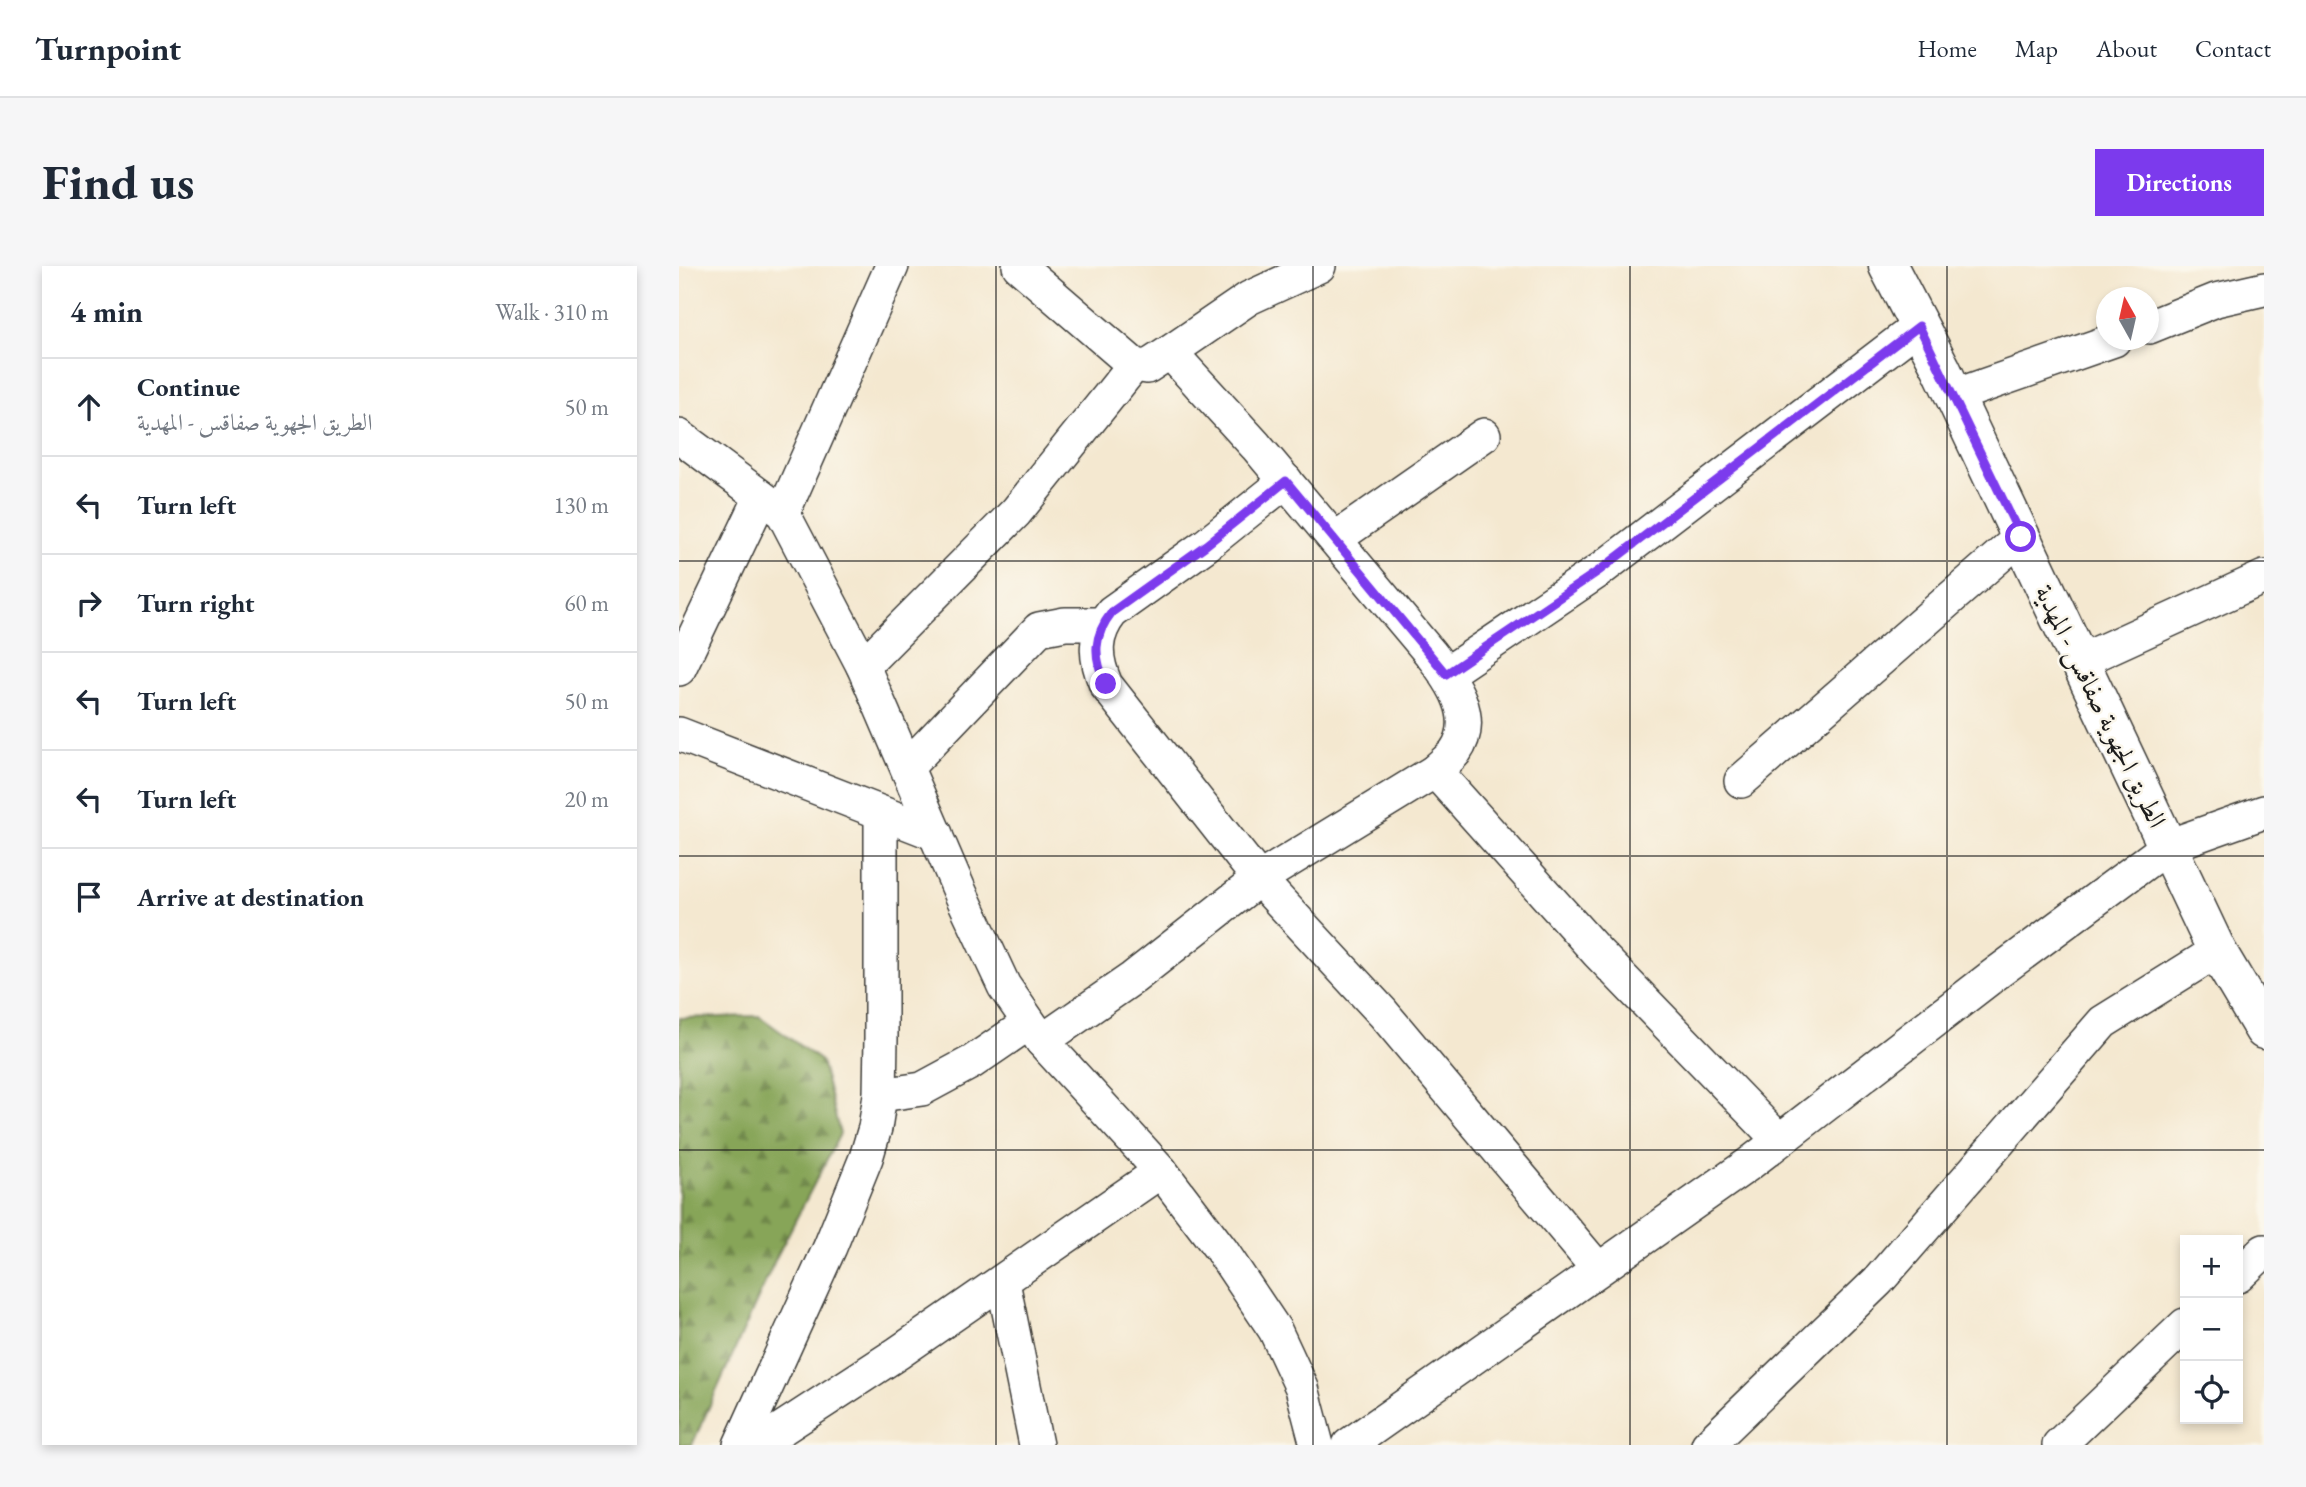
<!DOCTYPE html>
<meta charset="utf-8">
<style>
body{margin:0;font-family:"EB Garamond",Amiri,serif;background:#f6f6f7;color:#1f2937}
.controls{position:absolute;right:21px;bottom:21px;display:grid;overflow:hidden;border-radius:0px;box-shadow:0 4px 10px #0003}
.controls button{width:63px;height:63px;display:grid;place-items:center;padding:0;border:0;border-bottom:2px solid #e0e1e3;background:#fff;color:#1f2937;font:35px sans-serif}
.compass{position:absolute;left:1417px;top:21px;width:63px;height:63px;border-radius:50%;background:#fff;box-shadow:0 4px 10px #0003;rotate:352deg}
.stop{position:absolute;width:21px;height:21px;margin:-16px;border:5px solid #7c3aed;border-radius:50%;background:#fff}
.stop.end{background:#7c3aed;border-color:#fff;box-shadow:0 2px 7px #0008}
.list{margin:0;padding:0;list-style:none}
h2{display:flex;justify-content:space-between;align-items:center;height:91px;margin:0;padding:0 28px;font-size:30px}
h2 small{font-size:23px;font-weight:400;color:#747a83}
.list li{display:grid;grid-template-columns:46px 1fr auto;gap:21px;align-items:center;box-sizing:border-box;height:98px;padding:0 28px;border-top:2px solid #e0e1e3}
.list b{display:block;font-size:26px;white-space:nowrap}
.list p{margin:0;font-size:23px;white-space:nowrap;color:#747a83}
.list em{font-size:23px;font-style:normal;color:#747a83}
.icon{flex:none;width:38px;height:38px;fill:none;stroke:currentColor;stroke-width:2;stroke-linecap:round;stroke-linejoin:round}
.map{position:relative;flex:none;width:1585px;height:1179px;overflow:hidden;border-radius:0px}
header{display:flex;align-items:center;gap:42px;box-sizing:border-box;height:98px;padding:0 35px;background:#fff;border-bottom:2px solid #e0e1e3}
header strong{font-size:33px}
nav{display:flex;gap:38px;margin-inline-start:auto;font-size:24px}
.intro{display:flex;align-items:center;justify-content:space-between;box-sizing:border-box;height:168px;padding:0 42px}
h1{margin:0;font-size:49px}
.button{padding:18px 32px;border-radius:0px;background:#7c3aed;color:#fff;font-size:24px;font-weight:700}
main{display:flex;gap:42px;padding:0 42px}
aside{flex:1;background:#fff;border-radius:0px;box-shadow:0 4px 10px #0003}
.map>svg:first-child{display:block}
.forest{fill:url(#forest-firs);stroke:#52603a;stroke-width:2}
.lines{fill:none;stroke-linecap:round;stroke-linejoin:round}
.minor-casing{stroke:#3c3b37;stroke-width:36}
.major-casing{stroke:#3c3b37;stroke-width:41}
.minor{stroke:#fff;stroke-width:33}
.major{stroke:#fff;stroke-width:38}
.route{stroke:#7c3aed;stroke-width:9}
.grid{fill:none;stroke:#1c1c1c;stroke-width:2;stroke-opacity:0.55}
.labels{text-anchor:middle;stroke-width:5;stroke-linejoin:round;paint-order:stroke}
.street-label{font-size:26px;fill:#1c1c1c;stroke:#fbf7ec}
</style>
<header>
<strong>Turnpoint</strong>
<nav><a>Home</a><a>Map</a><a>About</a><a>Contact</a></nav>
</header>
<div class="intro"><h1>Find us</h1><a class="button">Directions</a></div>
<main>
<aside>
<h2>4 min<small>Walk · 310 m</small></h2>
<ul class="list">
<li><svg class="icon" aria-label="ahead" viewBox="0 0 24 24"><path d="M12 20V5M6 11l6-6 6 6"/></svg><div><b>Continue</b><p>الطريق الجهوية صفاقس - المهدية</p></div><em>50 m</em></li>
<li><svg class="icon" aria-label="left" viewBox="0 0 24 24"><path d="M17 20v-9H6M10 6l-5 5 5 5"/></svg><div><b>Turn left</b></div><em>130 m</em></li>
<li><svg class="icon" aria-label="right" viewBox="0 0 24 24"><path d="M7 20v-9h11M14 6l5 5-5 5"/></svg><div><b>Turn right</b></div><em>60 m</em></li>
<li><svg class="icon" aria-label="left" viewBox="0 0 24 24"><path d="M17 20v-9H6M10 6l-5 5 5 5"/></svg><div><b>Turn left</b></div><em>50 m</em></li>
<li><svg class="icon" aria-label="left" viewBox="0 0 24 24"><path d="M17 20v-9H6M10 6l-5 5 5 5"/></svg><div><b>Turn left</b></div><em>20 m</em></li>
<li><svg class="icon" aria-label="arrive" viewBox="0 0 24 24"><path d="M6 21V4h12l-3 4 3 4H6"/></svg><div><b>Arrive at destination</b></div></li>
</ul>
</aside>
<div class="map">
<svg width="1585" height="1179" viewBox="0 0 1585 1179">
<defs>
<pattern id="forest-firs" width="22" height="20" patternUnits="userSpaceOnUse" patternTransform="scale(1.75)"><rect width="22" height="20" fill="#87a558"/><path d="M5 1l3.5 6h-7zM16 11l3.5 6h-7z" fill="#6e8648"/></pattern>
</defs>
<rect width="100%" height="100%" fill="#fbf7ec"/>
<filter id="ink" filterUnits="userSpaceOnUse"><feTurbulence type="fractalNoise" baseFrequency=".0143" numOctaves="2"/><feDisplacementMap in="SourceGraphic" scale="14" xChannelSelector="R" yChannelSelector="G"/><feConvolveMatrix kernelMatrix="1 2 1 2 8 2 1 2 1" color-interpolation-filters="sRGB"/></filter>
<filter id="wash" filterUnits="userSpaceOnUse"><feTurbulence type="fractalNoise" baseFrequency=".00686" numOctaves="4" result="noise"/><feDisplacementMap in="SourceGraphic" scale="28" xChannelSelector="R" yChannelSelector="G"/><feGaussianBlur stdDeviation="1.57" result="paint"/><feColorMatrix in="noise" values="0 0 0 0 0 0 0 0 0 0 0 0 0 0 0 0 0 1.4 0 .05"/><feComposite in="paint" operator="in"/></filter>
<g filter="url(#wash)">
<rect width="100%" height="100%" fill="#f4e8d0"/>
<!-- forest -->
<polygon class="forest" points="80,750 142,795 161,868 98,990 13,1179 0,1179 0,752"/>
</g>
<g filter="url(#ink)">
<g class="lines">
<!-- minor casing -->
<g class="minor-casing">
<g id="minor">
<path d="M340,0L455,99L468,101L491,86L577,180L751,387C773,415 800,452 776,486C770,493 762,499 756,505"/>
<polyline points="1470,61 1537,34 1585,23"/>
<polyline points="491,86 570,32 640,0"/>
<polyline points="1275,130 1435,74"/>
<polyline points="0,170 104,247 184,400 282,628 325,720 363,775 482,905 543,985 596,1064 623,1122 638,1179"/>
<path d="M607,215L527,279L433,346C414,370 415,391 427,419L580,613L704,747L919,1003"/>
<polyline points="104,247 213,0"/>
<polyline points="656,273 805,169"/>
<polyline points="1401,395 1585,311"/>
<polyline points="184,400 337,246 455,99"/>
<polyline points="0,403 82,231"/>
<polyline points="767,408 921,304 1240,60"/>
<polyline points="0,468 257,568"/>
<polyline points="228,501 360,363 386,358 423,358"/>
<polyline points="1062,515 1342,271"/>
<polyline points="363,775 454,712 580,613 756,505 919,687 1100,874"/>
<polyline points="201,829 243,823 293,796 350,757"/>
<polyline points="1559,1010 1585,985"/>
<polyline points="324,1016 357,1179"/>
<polyline points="61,1179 151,981 187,892 196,862 201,829 202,772 202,547"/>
<polyline points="78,1179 219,1087 482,905"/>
<polyline points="670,1179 1070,898 1315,709 1489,580 1585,546"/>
<polyline points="1029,1179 1199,1015 1424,756 1538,685"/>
<polyline points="1380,1179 1506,1059"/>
</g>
</g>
<!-- major casing -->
<g class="major-casing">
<polyline id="major" points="1209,0 1262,102 1538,685 1585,764"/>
</g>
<!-- minor -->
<use href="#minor" class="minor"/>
<!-- major -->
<use href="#major" class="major"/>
</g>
</g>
<g class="lines" filter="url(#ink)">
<!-- route -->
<path class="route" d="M427,418C414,391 414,370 433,346L527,279L607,215L767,408L921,304L1240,60L1342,271"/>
</g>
<!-- grid -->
<path class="grid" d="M317,0V1179M634,0V1179M951,0V1179M1268,0V1179M0,295H1585M0,590H1585M0,884H1585"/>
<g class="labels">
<!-- street labels -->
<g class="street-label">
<text transform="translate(1422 440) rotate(64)" y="9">الطريق الجهوية صفاقس - المهدية</text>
</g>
</g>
</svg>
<div class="controls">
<button>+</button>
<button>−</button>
<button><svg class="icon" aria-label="locate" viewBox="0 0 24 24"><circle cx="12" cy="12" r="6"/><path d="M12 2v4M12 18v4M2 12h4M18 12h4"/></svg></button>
</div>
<svg class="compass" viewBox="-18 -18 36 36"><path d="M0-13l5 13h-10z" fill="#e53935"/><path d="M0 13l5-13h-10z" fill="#747a83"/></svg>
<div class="stop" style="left:1342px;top:271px"></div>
<div class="stop end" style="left:427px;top:418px"></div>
</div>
</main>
